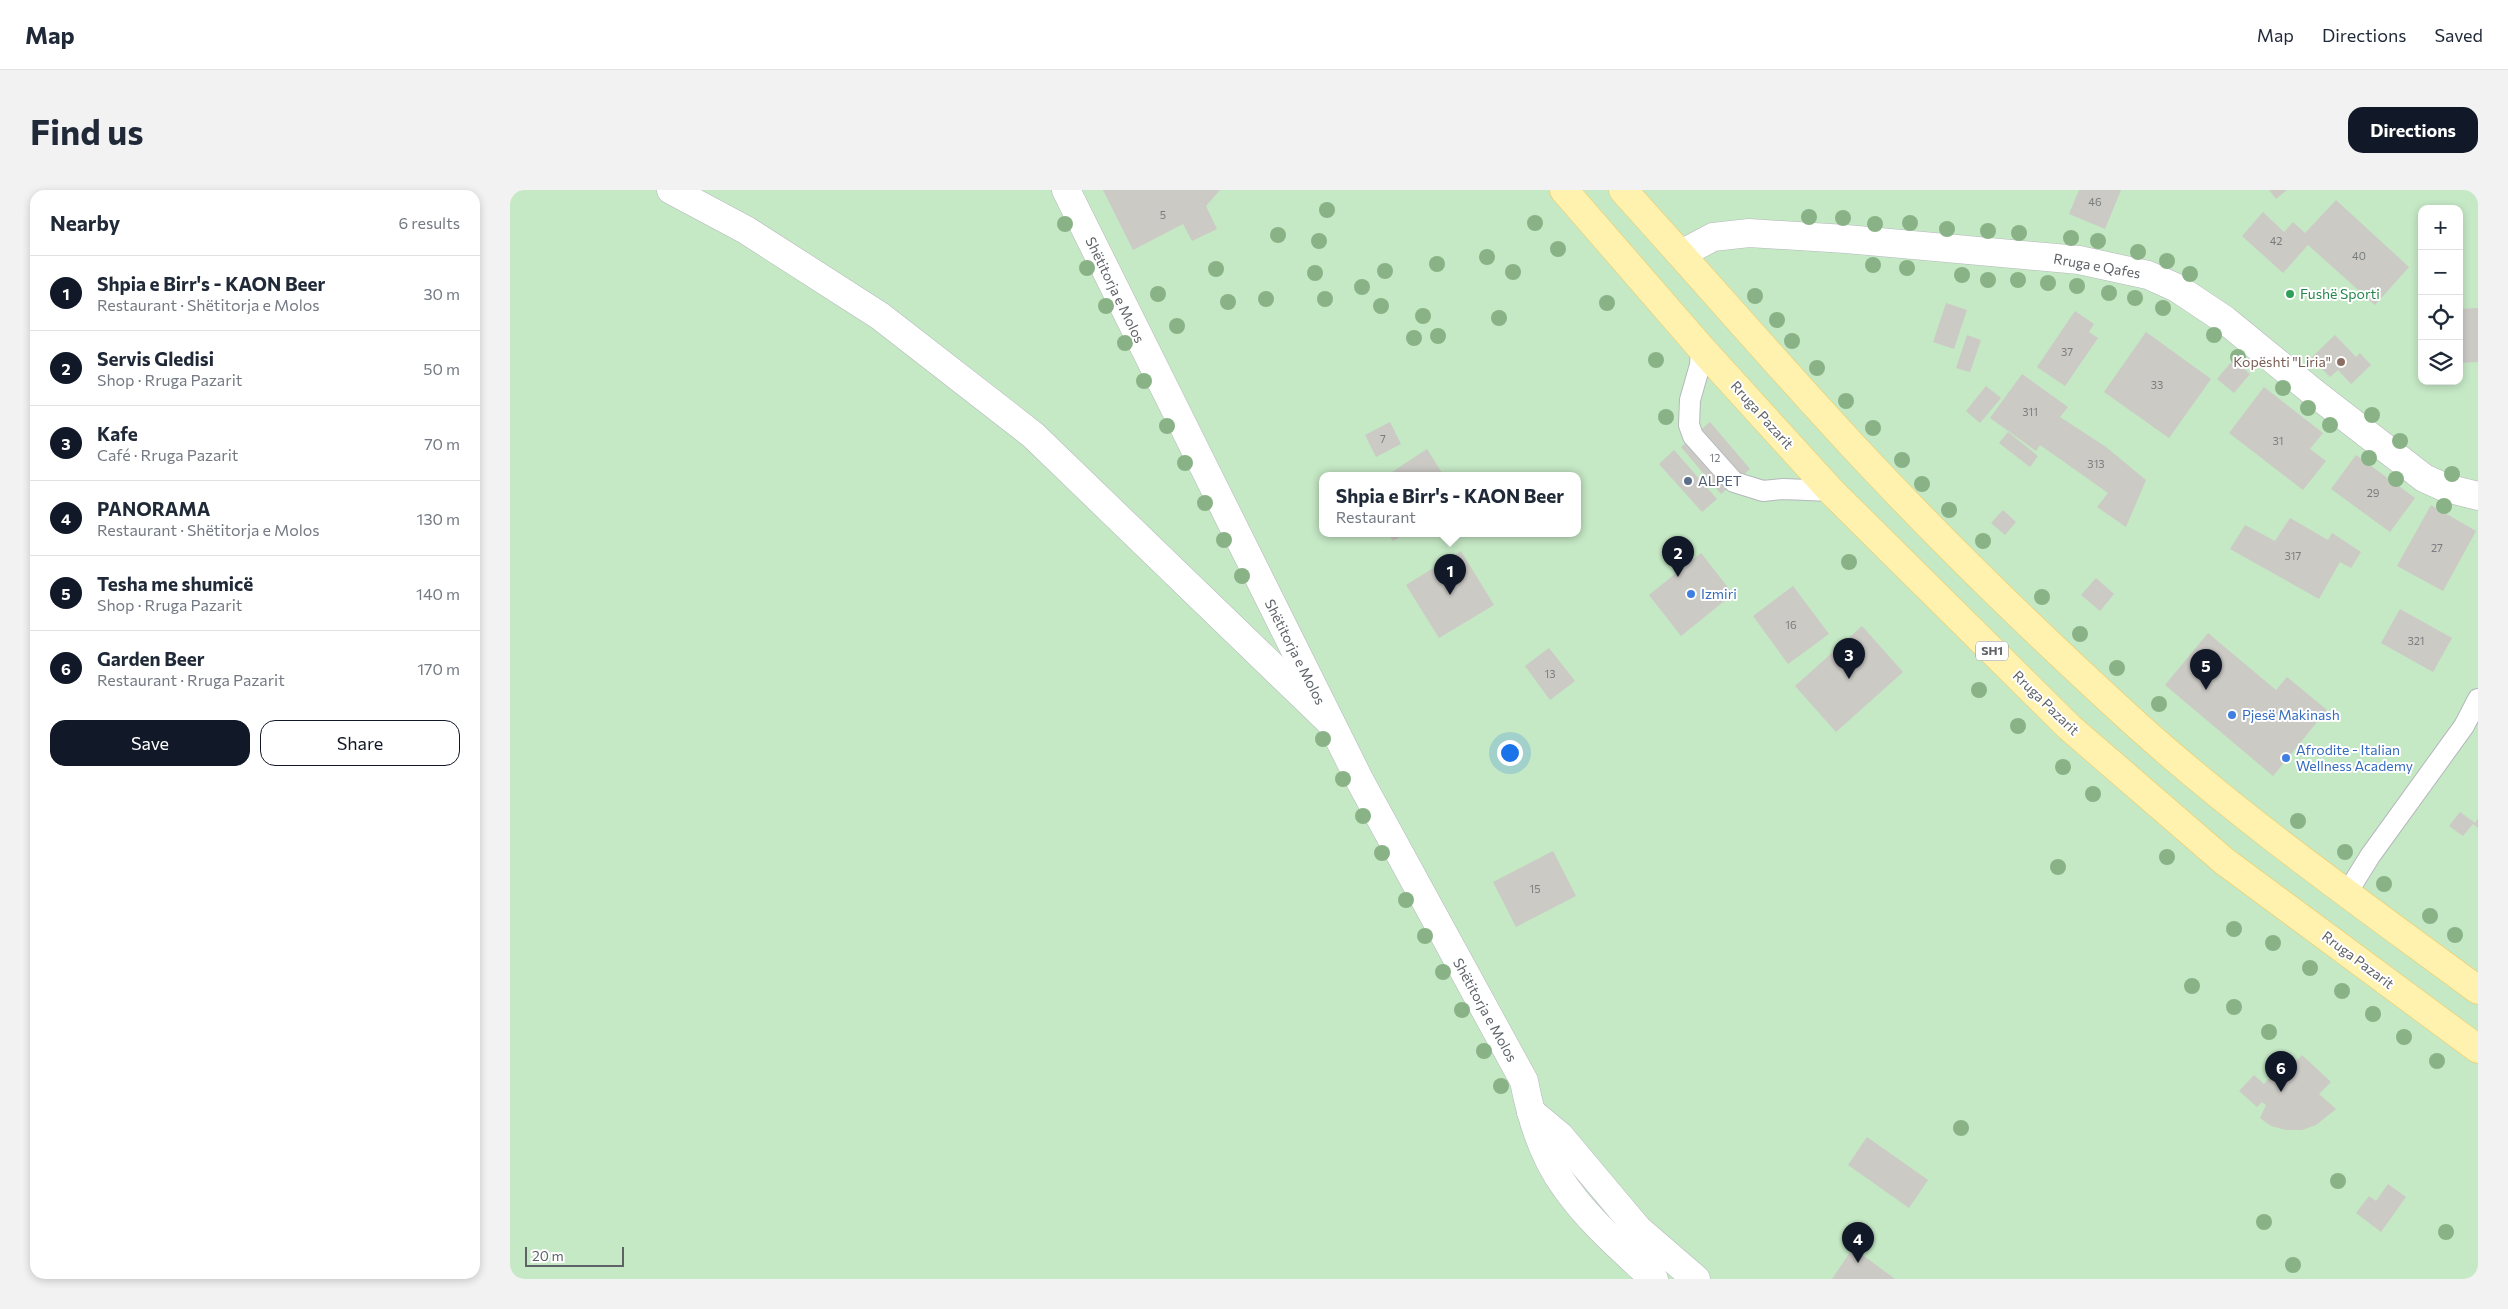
<!DOCTYPE html>
<meta charset="utf-8">
<style>
body{margin:0;font-family:Commissioner,sans-serif;background:#f2f2f3;color:#1f2937}
.controls{position:absolute;right:15px;top:15px;display:grid;overflow:hidden;border-radius:10px;box-shadow:0 2px 8px #0003}
.controls button{width:45px;height:45px;display:grid;place-items:center;padding:0;border:0;border-bottom:1px solid #e0e1e3;background:#fff;color:#1f2937;font:25px sans-serif}
.scale{position:absolute;left:15px;bottom:12px;width:99px;box-sizing:border-box;padding-left:5px;border:2px solid #5f6368;border-top:0;font-size:14px;line-height:18px;white-space:nowrap;color:#5f6368;-webkit-text-stroke:4px #fff;paint-order:stroke}
.you{position:absolute;left:999px;top:562px;width:18px;height:18px;margin:-12px;border:4px solid #fff;border-radius:50%;background:#1a73e8;box-shadow:0 0 0 8px #1a73e833}
.badge{display:grid;place-items:center;width:32px;height:32px;border-radius:50%;background:#111827;color:#fff;font-size:16px;font-weight:700}
.pin{position:absolute;translate:-50% -41px;filter:drop-shadow(0 1px 2px #0008)}
.pin::after{content:'';position:absolute;top:26px;width:18px;height:15px;background:inherit;clip-path:polygon(0 0,100% 0,50% 100%)}
.popup{position:absolute;left:809px;top:282px;width:262px;height:65px;box-sizing:border-box;display:grid;place-content:center;border-radius:10px;background:#fff;filter:drop-shadow(0 1px 4px #0005);font-size:16px;white-space:nowrap;color:#747a83}
.popup b{font-size:19px;color:#1f2937}
.popup::after{content:'';position:absolute;left:50%;top:100%;margin-left:-10px;border:10px solid transparent;border-top-color:#fff}
.list{margin:0;padding:0;list-style:none}
h2{display:flex;justify-content:space-between;align-items:center;height:65px;margin:0;padding:0 20px;font-size:21px}
h2 small{font-size:16px;font-weight:400;color:#747a83}
.list li{display:grid;grid-template-columns:32px 1fr auto;gap:15px;align-items:center;box-sizing:border-box;height:75px;padding:0 20px;border-top:1px solid #e0e1e3}
.list b{display:block;font-size:19px;white-space:nowrap}
.list p{margin:0;font-size:16px;white-space:nowrap;color:#747a83}
.list em{font-size:16px;font-style:normal;color:#747a83}
.actions{display:flex;gap:10px;padding:15px 20px}
.actions a{flex:1;padding:11px 0;border:1px solid #111827;border-radius:15px;text-align:center;font-size:18px;color:#111827}
.actions .main{background:#111827;color:#fff}
.icon{flex:none;width:28px;height:28px;fill:none;stroke:currentColor;stroke-width:2;stroke-linecap:round;stroke-linejoin:round}
.map{position:relative;flex:none;width:1968px;height:1089px;overflow:hidden;border-radius:15px}
header{display:flex;align-items:center;gap:30px;box-sizing:border-box;height:70px;padding:0 25px;background:#fff;border-bottom:1px solid #e0e1e3}
header strong{font-size:24px}
nav{display:flex;gap:28px;margin-inline-start:auto;font-size:18px}
.intro{display:flex;align-items:center;justify-content:space-between;box-sizing:border-box;height:120px;padding:0 30px}
h1{margin:0;font-size:35px}
.button{padding:12px 22px;border-radius:15px;background:#111827;color:#fff;font-size:18px;font-weight:700}
main{display:flex;gap:30px;padding:0 30px}
aside{flex:1;background:#fff;border-radius:15px;box-shadow:0 2px 8px #0003}
.map>svg:first-child{display:block}
.green{fill:#c5e8c5;fill-rule:evenodd}
.building{fill:#cccac5}
.lines{fill:none;stroke-linecap:round;stroke-linejoin:round}
.service-casing{stroke:#b5b8bc;stroke-width:22}
.pedestrian-casing{stroke:#b5b8bc;stroke-width:29}
.minor-casing{stroke:#b5b8bc;stroke-width:29}
.primary-casing{stroke:#f2c960;stroke-width:29}
.service{stroke:#fff;stroke-width:20}
.pedestrian{stroke:#fff;stroke-width:28}
.minor{stroke:#fff;stroke-width:28}
.primary{stroke:#fff2af;stroke-width:28}
.tree{fill:#89b387}
.leisure-dot{fill:#2e9e5b;stroke:#fff;stroke-width:2}
.education-dot{fill:#8d6e63;stroke:#fff;stroke-width:2}
.service-dot{fill:#5c6f8a;stroke:#fff;stroke-width:2}
.shop-dot{fill:#3f7fe0;stroke:#fff;stroke-width:2}
.labels{text-anchor:middle;stroke-width:4;stroke-linejoin:round;paint-order:stroke}
.number-label{font-size:11px;fill:#7a7d7f}
.shield{fill:#fff;stroke:#8f9295;stroke-width:1}
.shield-label{font-size:12px;font-weight:bold;fill:#5f6368}
.street-label{font-size:14px;fill:#5f6368;stroke:#fff}
.leisure-label{font-size:14px;fill:#27864d;stroke:#fff;text-anchor:start}
.education-label{font-size:14px;fill:#785e54;stroke:#fff;text-anchor:end}
.service-label{font-size:14px;fill:#4e5e75;stroke:#fff;text-anchor:start}
.shop-label{font-size:14px;fill:#366cbe;stroke:#fff;text-anchor:start}
</style>
<header>
<strong>Map</strong>
<nav><a>Map</a><a>Directions</a><a>Saved</a></nav>
</header>
<div class="intro"><h1>Find us</h1><a class="button">Directions</a></div>
<main>
<aside>
<h2>Nearby<small>6 results</small></h2>
<ul class="list">
<li><span class="badge">1</span><div><b>Shpia e Birr's - KAON Beer</b><p>Restaurant · Shëtitorja e Molos</p></div><em>30 m</em></li>
<li><span class="badge">2</span><div><b>Servis Gledisi</b><p>Shop · Rruga Pazarit</p></div><em>50 m</em></li>
<li><span class="badge">3</span><div><b>Kafe</b><p>Café · Rruga Pazarit</p></div><em>70 m</em></li>
<li><span class="badge">4</span><div><b>PANORAMA</b><p>Restaurant · Shëtitorja e Molos</p></div><em>130 m</em></li>
<li><span class="badge">5</span><div><b>Tesha me shumicë</b><p>Shop · Rruga Pazarit</p></div><em>140 m</em></li>
<li><span class="badge">6</span><div><b>Garden Beer</b><p>Restaurant · Rruga Pazarit</p></div><em>170 m</em></li>
</ul>
<div class="actions"><a class="main">Save</a><a>Share</a></div>
</aside>
<div class="map">
<svg width="1968" height="1089" viewBox="0 0 1968 1089">
<rect width="100%" height="100%" fill="#f1efe8"/>
<!-- green -->
<path class="green" d="M0,0H1968V1089H0ZM1912,19H1949V191H1912ZM812,286H1068V344H812Z"/>
<!-- building -->
<g class="building">
<polygon points="593,0 710,0 696,16 707,39 682,51 673,34 623,60"/>
<polygon points="1569,0 1611,0 1595,39 1559,24"/>
<polygon points="1759,0 1777,0 1766,9"/>
<polygon points="1826,10 1899,77 1865,115 1798,55 1773,83 1732,46 1753,22 1774,42 1783,32 1795,43"/>
<polygon points="1436,113 1457,120 1444,159 1423,152"/>
<polygon points="1968,118 1968,172 1949,173 1949,119"/>
<polygon points="1565,121 1584,134 1579,142 1588,148 1555,196 1527,177"/>
<polygon points="1636,142 1701,189 1659,248 1594,202"/>
<polygon points="1457,145 1471,150 1460,182 1446,178"/>
<polygon points="1825,145 1846,167 1850,163 1861,175 1841,194 1828,180 1820,187 1801,168"/>
<polygon points="1723,170 1740,184 1724,203 1707,189"/>
<polygon points="1512,184 1558,217 1550,227 1596,257 1636,290 1616,337 1587,317 1598,303 1530,255 1526,261 1480,228"/>
<polygon points="1476,196 1491,208 1470,233 1456,221"/>
<polygon points="1754,197 1813,243 1800,259 1816,271 1793,300 1719,243"/>
<polygon points="880,232 891,254 866,267 855,245"/>
<polygon points="1200,232 1240,279 1211,304 1171,257"/>
<polygon points="1498,242 1528,266 1520,277 1489,253"/>
<polygon points="917,259 934,286 876,286"/>
<polygon points="1164,260 1207,309 1192,322 1149,274"/>
<polygon points="1846,265 1905,308 1880,342 1821,299"/>
<polygon points="1921,315 1966,341 1933,401 1887,376"/>
<polygon points="1493,320 1506,332 1495,345 1481,333"/>
<polygon points="1780,328 1818,350 1822,343 1851,362 1841,378 1830,372 1809,409 1720,359 1735,335 1765,351"/>
<polygon points="878,344 895,344 883,351"/>
<polygon points="951,361 984,415 929,448 896,395"/>
<polygon points="1191,363 1223,404 1171,446 1139,405"/>
<polygon points="1586,388 1604,404 1590,421 1571,405"/>
<polygon points="1283,396 1319,444 1278,474 1243,426"/>
<polygon points="1890,419 1942,448 1923,482 1871,453"/>
<polygon points="1352,436 1393,482 1326,542 1285,496"/>
<polygon points="1698,443 1766,500 1777,487 1817,520 1763,586 1655,495"/>
<polygon points="1039,458 1065,491 1040,510 1015,476"/>
<polygon points="1950,622 1965,633 1968,629 1968,638 1963,634 1953,646 1939,636"/>
<polygon points="1043,661 1066,706 1006,737 983,692"/>
<polygon points="1792,865 1821,892 1809,904 1826,919 1806,935 1792,940 1776,940 1761,936 1750,928 1756,915 1752,912 1747,917 1729,901 1744,885 1754,894 1772,875 1777,881"/>
<polygon points="1357,947 1418,990 1399,1018 1338,975"/>
<polygon points="1878,994 1896,1007 1871,1042 1846,1023 1859,1006 1866,1011"/>
<polygon points="1343,1058 1385,1089 1322,1089"/>
</g>
<g class="lines">
<!-- service casing -->
<g class="service-casing">
<g id="service">
<polyline points="1191,158 1190,175 1180,210 1179,235 1183,246 1224,292 1253,301 1273,299 1321,301"/>
<polyline points="1837,703 1860,666 1954,536 1968,509"/>
</g>
</g>
<!-- pedestrian casing -->
<g class="pedestrian-casing">
<g id="pedestrian">
<path d="M556,0L850,591L1014,891C1021,928 1033,967 1056,998C1080,1032 1114,1061 1144,1089"/>
<polyline points="1021,922 1050,946 1128,1039 1186,1089"/>
</g>
</g>
<!-- minor casing -->
<g class="minor-casing">
<g id="minor">
<polyline points="161,0 236,40 370,126 523,245 821,533"/>
<polyline points="1171,64 1203,47 1239,43 1336,49 1569,70 1638,85 1667,98 1715,130 1803,202 1914,288 1936,298 1968,306"/>
</g>
</g>
<!-- primary casing -->
<g class="primary-casing">
<g id="primary">
<polyline points="1054,0 1191,158 1321,301 1559,537 1714,671 1968,859"/>
<path d="M1113,0C1190,85 1264,171 1342,255C1433,353 1529,446 1628,536C1735,632 1853,715 1968,800"/>
</g>
</g>
<!-- service -->
<use href="#service" class="service"/>
<!-- pedestrian -->
<use href="#pedestrian" class="pedestrian"/>
<!-- minor -->
<use href="#minor" class="minor"/>
<!-- primary -->
<use href="#primary" class="primary"/>
</g>
<!-- trees -->
<g class="tree">
<circle cx="817" cy="20" r="8"/>
<circle cx="1299" cy="27" r="8"/>
<circle cx="1333" cy="28" r="8"/>
<circle cx="1025" cy="33" r="8"/>
<circle cx="1400" cy="33" r="8"/>
<circle cx="555" cy="34" r="8"/>
<circle cx="1365" cy="34" r="8"/>
<circle cx="1437" cy="39" r="8"/>
<circle cx="1478" cy="41" r="8"/>
<circle cx="1509" cy="43" r="8"/>
<circle cx="768" cy="45" r="8"/>
<circle cx="1561" cy="48" r="8"/>
<circle cx="809" cy="51" r="8"/>
<circle cx="1588" cy="51" r="8"/>
<circle cx="1048" cy="59" r="8"/>
<circle cx="1628" cy="62" r="8"/>
<circle cx="977" cy="67" r="8"/>
<circle cx="1657" cy="71" r="8"/>
<circle cx="927" cy="74" r="8"/>
<circle cx="1363" cy="75" r="8"/>
<circle cx="577" cy="78" r="8"/>
<circle cx="1397" cy="78" r="8"/>
<circle cx="706" cy="79" r="8"/>
<circle cx="875" cy="81" r="8"/>
<circle cx="1003" cy="82" r="8"/>
<circle cx="805" cy="83" r="8"/>
<circle cx="1680" cy="84" r="8"/>
<circle cx="1452" cy="85" r="8"/>
<circle cx="1478" cy="90" r="8"/>
<circle cx="1508" cy="90" r="8"/>
<circle cx="1538" cy="93" r="8"/>
<circle cx="1567" cy="96" r="8"/>
<circle cx="852" cy="97" r="8"/>
<circle cx="1599" cy="103" r="8"/>
<circle cx="648" cy="104" r="8"/>
<circle cx="1245" cy="106" r="8"/>
<circle cx="1625" cy="108" r="8"/>
<circle cx="756" cy="109" r="8"/>
<circle cx="815" cy="109" r="8"/>
<circle cx="718" cy="112" r="8"/>
<circle cx="1097" cy="113" r="8"/>
<circle cx="596" cy="116" r="8"/>
<circle cx="871" cy="116" r="8"/>
<circle cx="1653" cy="118" r="8"/>
<circle cx="913" cy="126" r="8"/>
<circle cx="989" cy="128" r="8"/>
<circle cx="1267" cy="130" r="8"/>
<circle cx="667" cy="136" r="8"/>
<circle cx="1704" cy="145" r="8"/>
<circle cx="928" cy="146" r="8"/>
<circle cx="904" cy="148" r="8"/>
<circle cx="1282" cy="151" r="8"/>
<circle cx="615" cy="153" r="8"/>
<circle cx="1728" cy="167" r="8"/>
<circle cx="1146" cy="170" r="8"/>
<circle cx="1307" cy="178" r="8"/>
<circle cx="634" cy="191" r="8"/>
<circle cx="1773" cy="198" r="8"/>
<circle cx="1336" cy="211" r="8"/>
<circle cx="1798" cy="218" r="8"/>
<circle cx="1862" cy="225" r="8"/>
<circle cx="1156" cy="227" r="8"/>
<circle cx="1820" cy="235" r="8"/>
<circle cx="657" cy="236" r="8"/>
<circle cx="1363" cy="238" r="8"/>
<circle cx="1890" cy="251" r="8"/>
<circle cx="1859" cy="268" r="8"/>
<circle cx="1392" cy="270" r="8"/>
<circle cx="675" cy="273" r="8"/>
<circle cx="1942" cy="284" r="8"/>
<circle cx="1886" cy="289" r="8"/>
<circle cx="1412" cy="294" r="8"/>
<circle cx="695" cy="313" r="8"/>
<circle cx="1934" cy="316" r="8"/>
<circle cx="1439" cy="320" r="8"/>
<circle cx="714" cy="350" r="8"/>
<circle cx="1473" cy="351" r="8"/>
<circle cx="1339" cy="372" r="8"/>
<circle cx="732" cy="386" r="8"/>
<circle cx="1532" cy="407" r="8"/>
<circle cx="1570" cy="444" r="8"/>
<circle cx="1607" cy="478" r="8"/>
<circle cx="1469" cy="500" r="8"/>
<circle cx="1649" cy="514" r="8"/>
<circle cx="1508" cy="536" r="8"/>
<circle cx="813" cy="549" r="8"/>
<circle cx="1553" cy="577" r="8"/>
<circle cx="833" cy="589" r="8"/>
<circle cx="1583" cy="604" r="8"/>
<circle cx="853" cy="626" r="8"/>
<circle cx="1788" cy="631" r="8"/>
<circle cx="1835" cy="662" r="8"/>
<circle cx="872" cy="663" r="8"/>
<circle cx="1657" cy="667" r="8"/>
<circle cx="1548" cy="677" r="8"/>
<circle cx="1874" cy="694" r="8"/>
<circle cx="896" cy="710" r="8"/>
<circle cx="1920" cy="726" r="8"/>
<circle cx="1724" cy="739" r="8"/>
<circle cx="1945" cy="745" r="8"/>
<circle cx="915" cy="746" r="8"/>
<circle cx="1763" cy="753" r="8"/>
<circle cx="1800" cy="778" r="8"/>
<circle cx="933" cy="782" r="8"/>
<circle cx="1682" cy="796" r="8"/>
<circle cx="1832" cy="801" r="8"/>
<circle cx="1724" cy="817" r="8"/>
<circle cx="952" cy="820" r="8"/>
<circle cx="1863" cy="824" r="8"/>
<circle cx="1759" cy="842" r="8"/>
<circle cx="1894" cy="847" r="8"/>
<circle cx="974" cy="861" r="8"/>
<circle cx="1927" cy="871" r="8"/>
<circle cx="991" cy="896" r="8"/>
<circle cx="1451" cy="938" r="8"/>
<circle cx="1828" cy="991" r="8"/>
<circle cx="1754" cy="1032" r="8"/>
<circle cx="1936" cy="1042" r="8"/>
<circle cx="1783" cy="1075" r="8"/>
</g>
<!-- markers -->
<circle class="leisure-dot" cx="1780" cy="104" r="5"/>
<circle class="education-dot" cx="1831" cy="172" r="5"/>
<circle class="service-dot" cx="1178" cy="291" r="5"/>
<g class="shop-dot">
<circle cx="1181" cy="404" r="5"/>
<circle cx="1722" cy="525" r="5"/>
<circle cx="1776" cy="568" r="5"/>
</g>
<g class="labels">
<!-- number labels -->
<g class="number-label">
<text x="1585" y="16">46</text>
<text x="653" y="29">5</text>
<text x="1766" y="55">42</text>
<text x="1849" y="70">40</text>
<text x="1557" y="166">37</text>
<text x="1647" y="199">33</text>
<text x="1520" y="226">311</text>
<text x="873" y="253">7</text>
<text x="1768" y="255">31</text>
<text x="1205" y="272">12</text>
<text x="1586" y="278">313</text>
<text x="1863" y="307">29</text>
<text x="1927" y="362">27</text>
<text x="1783" y="370">317</text>
<text x="1281" y="439">16</text>
<text x="1906" y="455">321</text>
<text x="1040" y="488">13</text>
<text x="1025" y="703">15</text>
</g>
<!-- shield labels -->
<rect class="shield" x="1466" y="451.5" width="32" height="19" rx="4"/>
<g class="shield-label">
<text x="1482" y="465">SH1</text>
</g>
<!-- street labels -->
<g class="street-label">
<text transform="translate(1587 76) rotate(10)" y="5">Rruga e Qafes</text>
<text transform="translate(605 100) rotate(64)" y="5">Shëtitorja e Molos</text>
<text transform="translate(1252 225) rotate(48)" y="5">Rruga Pazarit</text>
<text transform="translate(785 462) rotate(63)" y="5">Shëtitorja e Molos</text>
<text transform="translate(1536 513) rotate(44)" y="5">Rruga Pazarit</text>
<text transform="translate(1848 770) rotate(37)" y="5">Rruga Pazarit</text>
<text transform="translate(975 820) rotate(61)" y="5">Shëtitorja e Molos</text>
</g>
<!-- leisure labels -->
<g class="leisure-label">
<text x="1790" y="109">Fushë Sporti</text>
</g>
<!-- education labels -->
<g class="education-label">
<text x="1821" y="177">Kopështi "Liria"</text>
</g>
<!-- service labels -->
<g class="service-label">
<text x="1188" y="296">ALPET</text>
</g>
<!-- shop labels -->
<g class="shop-label">
<text x="1191" y="409">Izmiri</text>
<text x="1732" y="530">Pjesë Makinash</text>
<text x="1786" y="565">Afrodite - Italian<tspan x="1786" dy="16">Wellness Academy</tspan></text>
</g>
</g>
</svg>
<div class="controls">
<button>+</button>
<button>−</button>
<button><svg class="icon" aria-label="locate" viewBox="0 0 24 24"><circle cx="12" cy="12" r="6"/><path d="M12 2v4M12 18v4M2 12h4M18 12h4"/></svg></button>
<button><svg class="icon" aria-label="layers" viewBox="0 0 24 24"><path d="M12 4l9 5-9 5-9-5zM3 14l9 5 9-5"/></svg></button>
</div>
<div class="scale">20 m</div>
<div class="you"></div>
<div class="pin badge" style="left:940px;top:405px">1</div>
<div class="popup"><b>Shpia e Birr's - KAON Beer</b>Restaurant</div>
<div class="pin badge" style="left:1168px;top:387px">2</div>
<div class="pin badge" style="left:1339px;top:489px">3</div>
<div class="pin badge" style="left:1348px;top:1073px">4</div>
<div class="pin badge" style="left:1696px;top:500px">5</div>
<div class="pin badge" style="left:1771px;top:902px">6</div>
</div>
</main>
